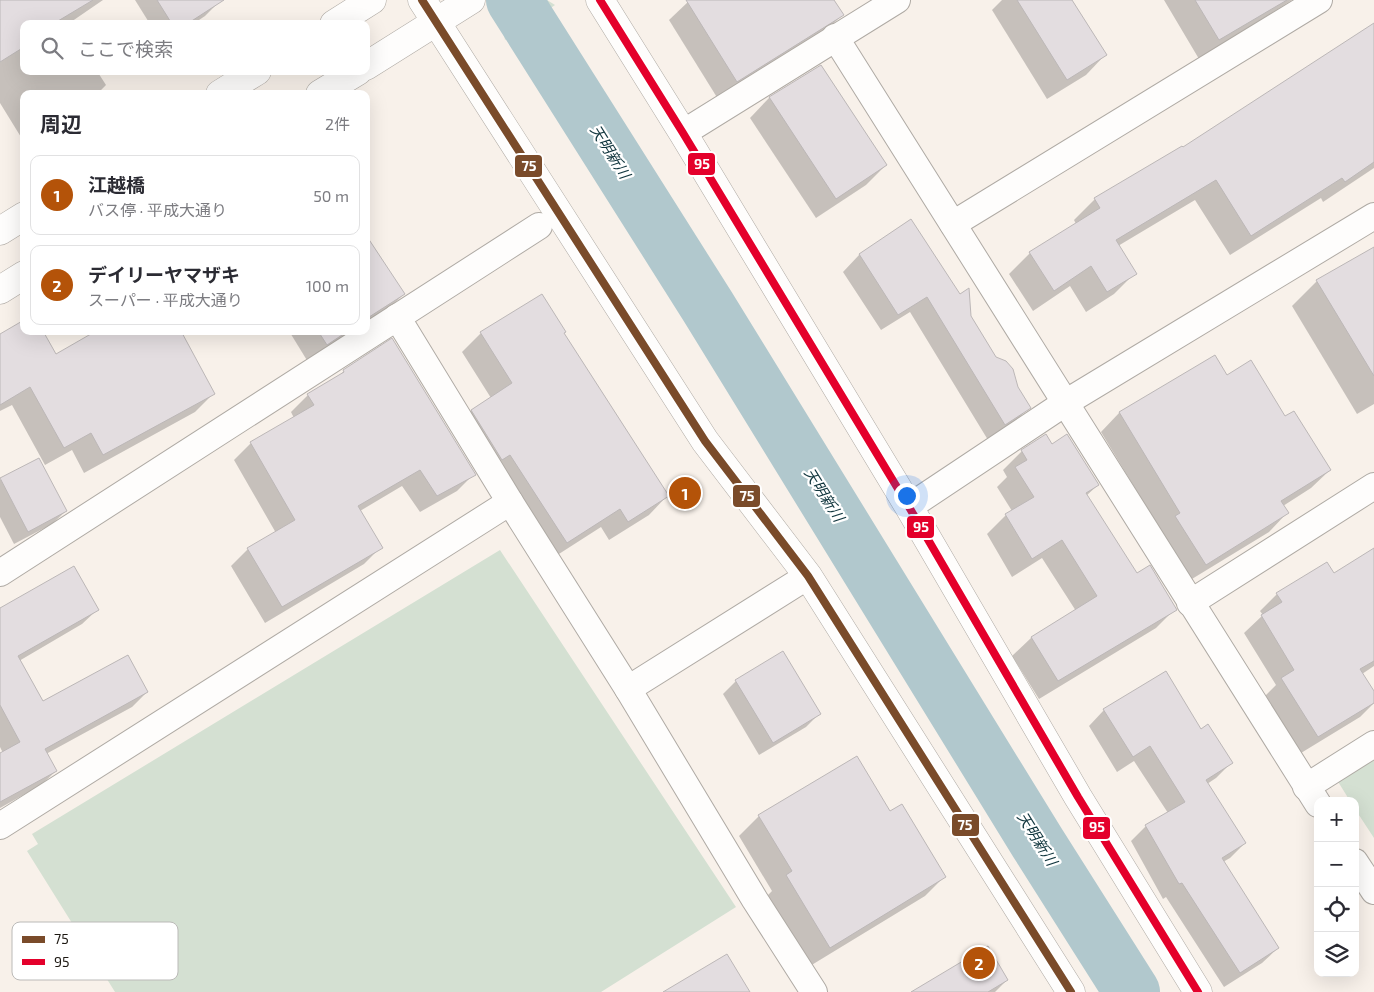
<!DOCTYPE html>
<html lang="ja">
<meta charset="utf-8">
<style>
body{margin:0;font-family:"Exo 2","Noto Sans JP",sans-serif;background:#f7f7f7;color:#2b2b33}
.controls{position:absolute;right:15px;bottom:15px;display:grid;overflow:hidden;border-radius:10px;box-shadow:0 5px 20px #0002}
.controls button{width:45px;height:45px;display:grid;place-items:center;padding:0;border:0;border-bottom:1px solid #e1e1e2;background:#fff;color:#2b2b33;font:25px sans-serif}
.you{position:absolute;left:906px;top:495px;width:18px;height:18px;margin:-12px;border:4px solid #fff;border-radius:50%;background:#1a73e8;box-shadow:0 0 0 8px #1a73e833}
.badge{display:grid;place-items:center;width:32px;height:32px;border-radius:50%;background:#b45309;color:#fff;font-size:16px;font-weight:700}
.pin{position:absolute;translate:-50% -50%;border:2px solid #fff;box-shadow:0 1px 5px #0006}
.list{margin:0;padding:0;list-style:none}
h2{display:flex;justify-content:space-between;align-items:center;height:65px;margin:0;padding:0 20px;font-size:21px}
h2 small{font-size:16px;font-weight:400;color:#7c7c81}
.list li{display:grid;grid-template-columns:32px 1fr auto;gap:15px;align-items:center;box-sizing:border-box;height:80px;margin:0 10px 10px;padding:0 10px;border:1px solid #e1e1e2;border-radius:10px}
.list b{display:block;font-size:19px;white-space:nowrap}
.list p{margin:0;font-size:16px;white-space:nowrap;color:#7c7c81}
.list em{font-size:16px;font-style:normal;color:#7c7c81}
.icon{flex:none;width:28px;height:28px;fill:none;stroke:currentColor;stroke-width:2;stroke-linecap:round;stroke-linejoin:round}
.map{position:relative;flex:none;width:1374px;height:992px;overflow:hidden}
.search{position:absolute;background:#fff;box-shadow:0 5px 20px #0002;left:20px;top:20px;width:350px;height:55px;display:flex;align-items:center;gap:12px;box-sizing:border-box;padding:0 18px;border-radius:10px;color:#7c7c81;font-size:19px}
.panel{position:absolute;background:#fff;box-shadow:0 5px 20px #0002;left:20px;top:90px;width:350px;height:245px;border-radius:10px}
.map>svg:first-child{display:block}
.green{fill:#d4e0d2}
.shadow{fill:#0003}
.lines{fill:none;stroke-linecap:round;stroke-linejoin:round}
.river{stroke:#b1c8cd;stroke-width:56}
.building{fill:#e3dde0;stroke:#bcb7b7}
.street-casing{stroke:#afaaa4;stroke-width:28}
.secondary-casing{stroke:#afaaa4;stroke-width:29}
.street{stroke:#fefdfc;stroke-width:26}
.secondary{stroke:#fefdfc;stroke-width:28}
.bus-1-casing{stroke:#fff;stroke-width:11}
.bus-2-casing{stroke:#fff;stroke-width:11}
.bus-1{stroke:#7a4b2a;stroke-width:8}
.bus-2{stroke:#e4002b;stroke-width:8}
.labels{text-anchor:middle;stroke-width:4.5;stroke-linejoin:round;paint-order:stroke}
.water-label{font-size:15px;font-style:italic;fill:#11363e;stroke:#fff}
.key{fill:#fff;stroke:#bbbab8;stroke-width:1}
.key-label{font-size:14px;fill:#1d1812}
.line-badge{stroke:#fff;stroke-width:2}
.badge-label{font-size:14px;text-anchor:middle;font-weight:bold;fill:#fff}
</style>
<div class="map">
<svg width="1374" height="992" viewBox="0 0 1374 992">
<rect width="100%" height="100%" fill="#f8f1ea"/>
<!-- green -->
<g class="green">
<polygon points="511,0 547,0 555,5 505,40 502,22 503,6"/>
<polygon points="500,550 736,907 601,992 115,992 27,851 38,844 32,834"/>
<polygon points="1374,757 1374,838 1355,809 1355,801 1350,801 1337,780"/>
</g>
<!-- shadow -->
<g class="shadow">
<polygon points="0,0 103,0 68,24 24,24 24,71 97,71 106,85 97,94 24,94 24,142 0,103"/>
<polygon points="135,0 218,0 218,3 205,16 193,24 150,24"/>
<polygon points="690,0 833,0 842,15 823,34 718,99 669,20"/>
<polygon points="1002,0 1071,0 1105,55 1086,75 1047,99 992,10"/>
<polygon points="1164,0 1292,0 1254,24 1248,30 1199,59"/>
<polygon points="1374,24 1374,168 1323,202 1321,198 1230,255 1195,200 1118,246 1135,273 1114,294 1086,312 1070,286 1033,311 1009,274 1030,253 1076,224 1074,220 1095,199 1182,149"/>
<polygon points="821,66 886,165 866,185 816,218 750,118 769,98"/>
<polygon points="911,221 959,296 995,358 1029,408 1012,424 988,440 910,312 881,330 843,272 859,255"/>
<polygon points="366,238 404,294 385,312 366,325"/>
<polygon points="1374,248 1374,404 1357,414 1292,306 1317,281"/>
<polygon points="542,295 563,334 667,496 649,515 609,540 601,527 548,561 453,429 472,410 491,398 462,352 481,333"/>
<polygon points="24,331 56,356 98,331 182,331 180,333 213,394 195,412 84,473 72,450 45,465 12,405 0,411 0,335"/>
<polygon points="289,331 356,331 308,362"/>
<polygon points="1214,357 1226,376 1285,418 1330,470 1311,488 1283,506 1287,513 1269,532 1187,582 1161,531 1101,432 1119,413"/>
<polygon points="344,371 474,474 457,491 420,512 402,486 360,511 381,547 364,564 265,623 231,566 248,549 276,533 234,460 251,443 294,418 291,412 308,395 336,378"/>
<polygon points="1052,445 1098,485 1086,496 1136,574 1175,609 1156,628 1039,699 1012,656 1031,638 1076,611 1042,558 1012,577 987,534 1006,515 1012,511 997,487 1007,477 1003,470 1022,451"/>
<polygon points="38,460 66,511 52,524 14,544 0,517 0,480"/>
<polygon points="1374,549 1374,666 1362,674 1374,694 1374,703 1360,717 1301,753 1265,696 1276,685 1244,633 1263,615 1260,611 1277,594 1334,575"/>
<polygon points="97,610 82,624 19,661 42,703 147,692 132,707 46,754 56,771 41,785 0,808 0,754 3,753 0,747 0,613"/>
<polygon points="736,681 819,714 806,727 759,755 723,694"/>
<polygon points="1104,710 1201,730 1231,763 1216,778 1207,784 1245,843 1230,858 1223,862 1278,948 1262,963 1224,987 1166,897 1163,899 1131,841 1146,826 1168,813 1134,761 1117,772 1089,726"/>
<polygon points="890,813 944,877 925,896 810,966 767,896 772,891 739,836 759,816"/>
<polygon points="1007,980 995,992 913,992"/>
</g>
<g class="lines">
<!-- river -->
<polyline class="river" points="514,0 708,307 1037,842 1132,992"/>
</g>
<!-- building -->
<g class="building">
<polygon points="0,0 93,0 53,24 24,24 24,47 0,62"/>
<polygon points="157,0 224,0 187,24 172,24"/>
<polygon points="686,0 834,0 844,15 737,82"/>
<polygon points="1017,0 1072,0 1107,55 1067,80"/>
<polygon points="1195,0 1287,0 1219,40"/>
<polygon points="1374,23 1374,162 1345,182 1342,178 1251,236 1216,180 1116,240 1137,274 1107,292 1091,266 1054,291 1029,252 1100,208 1094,198 1182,146 1183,147"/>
<polygon points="821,65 887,165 836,199 769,97"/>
<polygon points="911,219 960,294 969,288 971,316 996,357 1006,361 1013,369 1018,387 1031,408 1005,425 927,297 898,315 859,254"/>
<polygon points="366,235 405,294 366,319"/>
<polygon points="1374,247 1374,376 1316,280"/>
<polygon points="542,294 566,332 564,333 669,496 628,522 620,509 567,543 510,455 502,460 471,410 512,383 480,332"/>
<polygon points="24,320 24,331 43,331 56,354 96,331 181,331 215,394 103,455 91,433 64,448 30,387 0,405 0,334"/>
<polygon points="318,331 348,331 327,345"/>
<polygon points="392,338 476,475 437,496 420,470 358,506 383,548 282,607 247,548 295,520 250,442 314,405 307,394 344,372 343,370"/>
<polygon points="1215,355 1227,375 1251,360 1285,416 1294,411 1331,470 1281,501 1289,513 1206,565 1175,516 1180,513 1119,412"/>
<polygon points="1046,434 1052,444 1067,434 1099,485 1086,493 1137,573 1150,565 1177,610 1058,681 1031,637 1097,596 1062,540 1032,559 1005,514 1034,497 1015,467 1027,460 1021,450"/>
<polygon points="39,458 67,511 28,532 0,478"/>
<polygon points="1374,548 1374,661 1360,669 1374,691 1374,703 1318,737 1281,678 1294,670 1261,615 1282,602 1276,593 1327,562 1334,573"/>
<polygon points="74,566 99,610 18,656 43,701 128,655 148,692 45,749 57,771 0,802 0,753 20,742 0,705 0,608"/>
<polygon points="783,651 821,714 773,743 735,680"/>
<polygon points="1166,671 1201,729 1208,724 1233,763 1206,780 1246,843 1222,858 1279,948 1240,973 1182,883 1179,884 1145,825 1185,802 1150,746 1133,757 1103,709"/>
<polygon points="857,756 890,811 902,804 946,877 830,948 786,875 792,871 758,815"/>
<polygon points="988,946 1008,980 988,992 911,992"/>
<polygon points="727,954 750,992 663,992"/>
</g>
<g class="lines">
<!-- street casing -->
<g class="street-casing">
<g id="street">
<polyline points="835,37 1318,804"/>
<polyline points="683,133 897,0"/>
<polyline points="953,224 1319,0"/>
<polyline points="397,317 510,502 628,689 755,900 814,992"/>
<polyline points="909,507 1065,403 1374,216"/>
<polyline points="0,573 539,226"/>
<polyline points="1190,603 1374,486"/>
<polyline points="628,689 808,576"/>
<polyline points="1306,787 1374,744"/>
<polyline points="0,826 510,502"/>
<polyline points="1355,862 1374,891"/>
</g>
</g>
<!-- secondary casing -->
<g class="secondary-casing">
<g id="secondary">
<polyline points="422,0 705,441 808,576 1071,992"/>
<polyline points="600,0 683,133 909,507 1078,797 1198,992"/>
<polyline points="334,24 372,0"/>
<polyline points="366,66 471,0"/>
<polyline points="220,94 257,71"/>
<polyline points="320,94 358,71"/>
<polyline points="0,231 24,216"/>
<polyline points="0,290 24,275"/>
</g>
</g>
<!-- street -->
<use href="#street" class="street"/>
<!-- secondary -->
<use href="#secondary" class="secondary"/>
<!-- bus-1 casing -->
<g class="bus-1-casing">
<polyline id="bus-1" points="422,0 705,441 808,576 1071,992"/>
</g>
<!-- bus-2 casing -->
<g class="bus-2-casing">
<polyline id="bus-2" points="600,0 683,133 909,507 1078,797 1198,992"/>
</g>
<!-- bus-1 -->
<use href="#bus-1" class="bus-1"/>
<!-- bus-2 -->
<use href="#bus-2" class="bus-2"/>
</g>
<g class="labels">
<!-- water labels -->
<g class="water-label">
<text transform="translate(610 152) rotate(58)" y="5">天明新川</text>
<text transform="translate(824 495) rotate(58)" y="5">天明新川</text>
<text transform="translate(1037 839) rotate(58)" y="5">天明新川</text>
</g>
</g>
<!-- legend -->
<rect x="12" y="922" width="166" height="58" rx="8" class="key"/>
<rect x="22" y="936" width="23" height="7" fill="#7a4b2a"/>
<rect x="22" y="959" width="23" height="6" fill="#e4002b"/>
<g class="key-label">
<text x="54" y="944">75</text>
<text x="54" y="967">95</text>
</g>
<g class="line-badge">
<rect x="687" y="152" width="29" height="24" rx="5" fill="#e4002b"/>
<rect x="514" y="154" width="29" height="24" rx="5" fill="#7a4b2a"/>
<rect x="732" y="484" width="29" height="24" rx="5" fill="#7a4b2a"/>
<rect x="906" y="515" width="29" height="24" rx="5" fill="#e4002b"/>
<rect x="951" y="813" width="29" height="24" rx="5" fill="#7a4b2a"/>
<rect x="1082" y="816" width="29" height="24" rx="5" fill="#e4002b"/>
</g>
<g class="badge-label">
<text x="702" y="169">95</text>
<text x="529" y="171">75</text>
<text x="747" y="501">75</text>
<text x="921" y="532">95</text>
<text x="965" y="830">75</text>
<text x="1097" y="832">95</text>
</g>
</svg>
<div class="controls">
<button>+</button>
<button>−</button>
<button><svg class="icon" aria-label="locate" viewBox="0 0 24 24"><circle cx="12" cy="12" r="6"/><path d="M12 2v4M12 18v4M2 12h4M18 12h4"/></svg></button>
<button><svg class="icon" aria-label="layers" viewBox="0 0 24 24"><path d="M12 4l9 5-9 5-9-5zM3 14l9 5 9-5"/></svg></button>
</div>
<div class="you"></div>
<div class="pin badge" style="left:685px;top:493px">1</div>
<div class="pin badge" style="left:979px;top:963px">2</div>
<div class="search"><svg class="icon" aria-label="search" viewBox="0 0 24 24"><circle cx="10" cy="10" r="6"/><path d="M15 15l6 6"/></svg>ここで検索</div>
<section class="panel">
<h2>周辺<small>2件</small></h2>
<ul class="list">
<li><span class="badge">1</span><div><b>江越橋</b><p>バス停 · 平成大通り</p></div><em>50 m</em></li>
<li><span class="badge">2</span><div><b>デイリーヤマザキ</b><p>スーパー · 平成大通り</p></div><em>100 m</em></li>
</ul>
</section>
</div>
